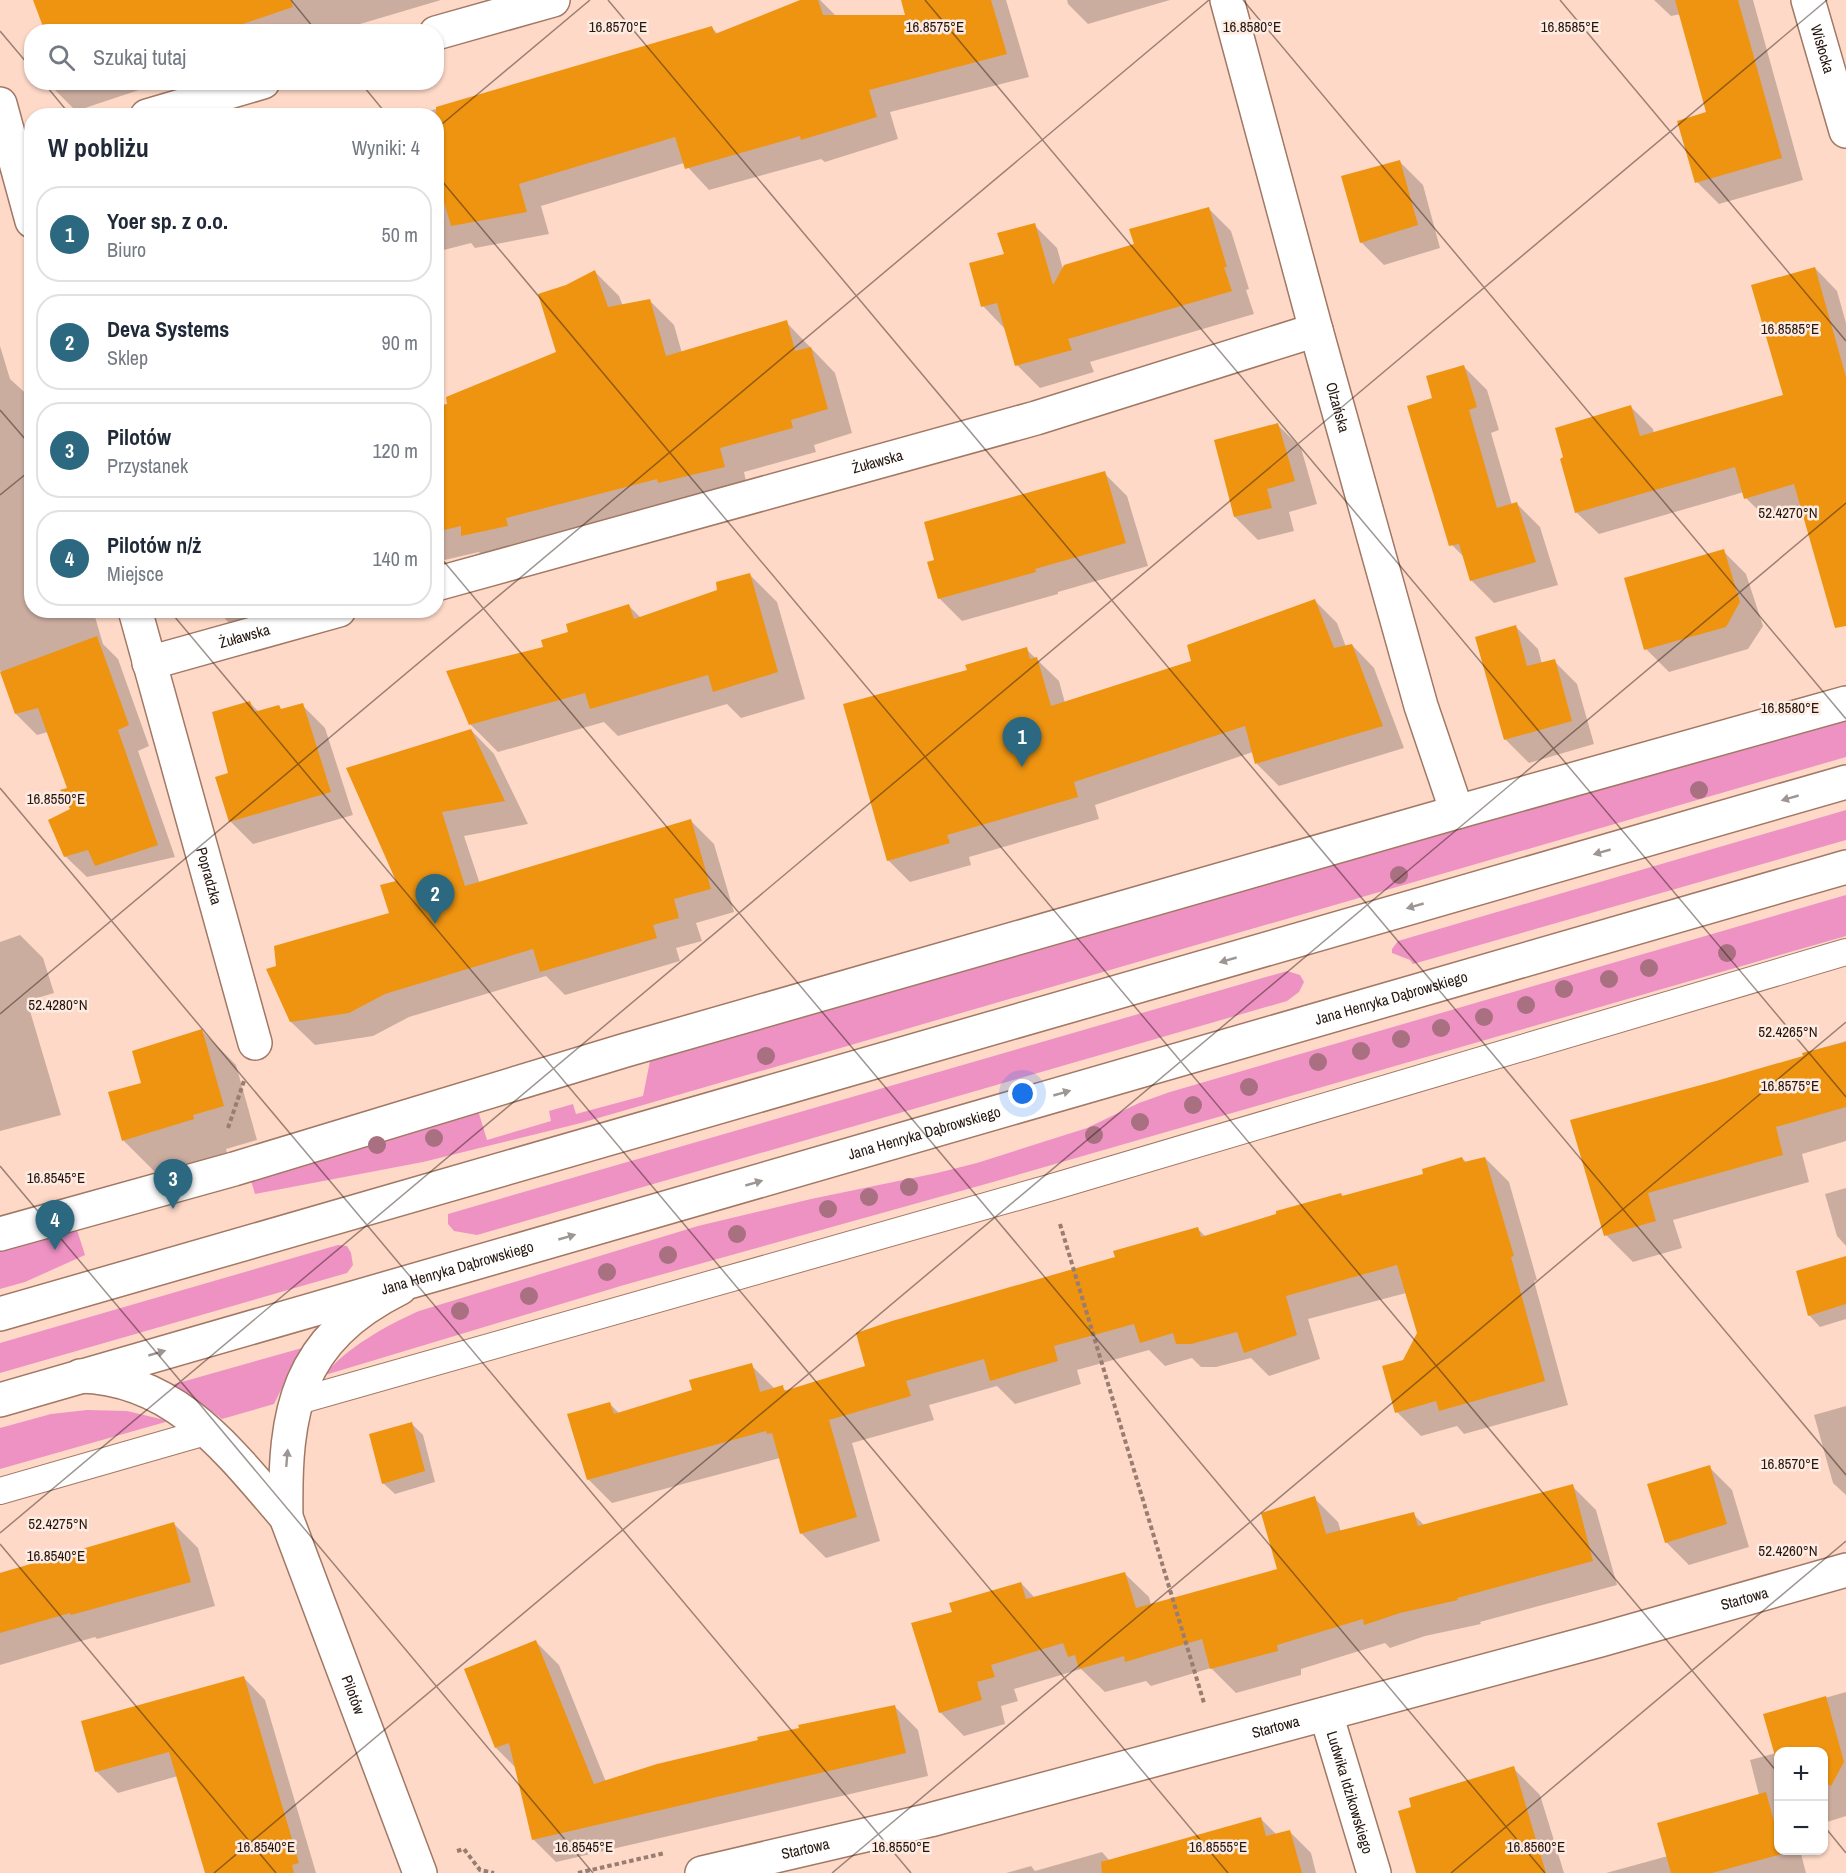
<!DOCTYPE html>
<html lang="pl">
<meta charset="utf-8">
<style>
body{margin:0;font-family:"Archivo Narrow",sans-serif;background:#f2f2f3;color:#1f2937}
.controls{position:absolute;right:18px;bottom:18px;display:grid;overflow:hidden;border-radius:12px;box-shadow:0 2px 4px #0004}
.controls button{width:54px;height:54px;display:grid;place-items:center;padding:0;border:0;border-bottom:2px solid #e0e1e3;background:#fff;color:#1f2937;font:30px sans-serif}
.you{position:absolute;left:1023px;top:1094px;width:21px;height:21px;margin:-15px;border:4px solid #fff;border-radius:50%;background:#1a73e8;box-shadow:0 0 0 9px #1a73e833}
.badge{display:grid;place-items:center;width:39px;height:39px;border-radius:50%;background:#2c687f;color:#fff;font-size:20px;font-weight:700}
.pin{position:absolute;translate:-50% -50px;filter:drop-shadow(0 2px 3px #0008)}
.pin::after{content:'';position:absolute;top:32px;width:21px;height:18px;background:inherit;clip-path:polygon(0 0,100% 0,50% 100%)}
.list{margin:0;padding:0;list-style:none}
h2{display:flex;justify-content:space-between;align-items:center;height:78px;margin:0;padding:0 24px;font-size:26px}
h2 small{font-size:20px;font-weight:400;color:#747a83}
.list li{display:grid;grid-template-columns:39px 1fr auto;gap:18px;align-items:center;box-sizing:border-box;height:96px;margin:0 12px 12px;padding:0 12px;border:2px solid #e0e1e3;border-radius:24px}
.list b{display:block;font-size:22px;white-space:nowrap}
.list p{margin:0;font-size:20px;white-space:nowrap;color:#747a83}
.list em{font-size:20px;font-style:normal;color:#747a83}
.icon{flex:none;width:33px;height:33px;fill:none;stroke:currentColor;stroke-width:2;stroke-linecap:round;stroke-linejoin:round}
.map{position:relative;flex:none;width:1846px;height:1873px;overflow:hidden}
.search{position:absolute;background:#fff;box-shadow:0 2px 4px #0004;left:24px;top:24px;width:420px;height:66px;display:flex;align-items:center;gap:15px;box-sizing:border-box;padding:0 21px;border-radius:24px;color:#747a83;font-size:22px}
.panel{position:absolute;background:#fff;box-shadow:0 2px 4px #0004;left:24px;top:108px;width:420px;height:510px;border-radius:24px}
.map>svg:first-child{display:block}
.green{fill:#ee92c3}
.shadow{fill:#0003}
.building{fill:#ee9411}
.lines{fill:none;stroke-linecap:round;stroke-linejoin:round}
.service-casing{stroke:#a17864;stroke-width:28}
.minor-casing{stroke:#a17864;stroke-width:36}
.secondary-casing{stroke:#a17864;stroke-width:36}
.path{stroke:#987d70;stroke-width:4;stroke-dasharray:4.5 3;stroke-linecap:butt}
.service{stroke:#fff;stroke-width:26}
.minor{stroke:#fff;stroke-width:33}
.secondary{stroke:#fff;stroke-width:33}
.tree{fill:#a87080}
.oneway{fill:#9d9693}
.ticks{fill:none;stroke:#25160e;stroke-width:1.5;stroke-opacity:0.45}
.labels{text-anchor:middle;stroke-width:5;stroke-linejoin:round;paint-order:stroke}
.street-label{font-size:15px;fill:#25160e;stroke:#feebe2}
.ticks-label{font-size:15px;text-anchor:middle;fill:#25160e;stroke:#feebe2;stroke-width:5;stroke-linejoin:round;paint-order:stroke}
</style>
<div class="map">
<svg width="1846" height="1873" viewBox="0 0 1846 1873">
<rect width="100%" height="100%" fill="#fed9c8"/>
<!-- green -->
<g class="green">
<polygon points="1846,713 1846,757 581,1123 423,1162 255,1194 250,1177 477,1107 487,1140 551,1121 549,1111 573,1104 576,1114 643,1096 651,1056"/>
<polygon points="1846,810 1846,840 1413,964 1410,960 1392,953 1392,949 1398,941"/>
<path d="M1846,895V936L993,1182L624,1285L325,1375C344,1349 389,1324 419,1311L698,1226L811,1199L937,1173L977,1163L1087,1128L1139,1103L1170,1092Z"/>
<polygon points="1287,971 1300,975 1304,982 1299,992 1287,1001 477,1235 454,1231 448,1224 448,1214"/>
<polygon points="76,1227 85,1255 25,1282 0,1289 0,1247"/>
<polygon points="338,1245 347,1246 351,1253 353,1265 347,1273 0,1373 0,1343"/>
<polygon points="302,1348 274,1404 222,1419 193,1397 171,1385"/>
<polygon points="87,1410 127,1411 169,1421 0,1469 0,1428 51,1414"/>
</g>
<!-- shadow -->
<g class="shadow">
<polygon points="35,0 441,0 333,32 46,32"/>
<polygon points="805,0 820,0 837,17 907,17 902,0 1006,0 1029,77 890,112 898,139 825,162 821,159 709,190 684,163 541,206 549,234 475,248 471,243 436,252 436,116 412,116 712,28 718,34"/>
<polygon points="1067,0 1170,0 1088,24 1068,4"/>
<polygon points="1654,0 1753,0 1803,180 1719,204 1697,182 1707,114 1681,14 1671,16"/>
<polygon points="51,82 153,82 154,85 76,111 52,87"/>
<polygon points="1400,162 1423,185 1440,248 1384,265 1361,242"/>
<polygon points="1208,208 1231,231 1249,289 1246,290 1254,314 1090,362 1094,372 1040,388 1017,365 1006,330 983,306 1006,255 1034,225 1057,248 1063,269 1135,245"/>
<polygon points="1815,268 1837,291 1846,323 1846,610 1803,510 1768,520 1746,498 1744,492 1599,534 1576,512 1631,407 1653,429 1654,433 1785,396"/>
<polygon points="595,272 619,296 623,306 650,301 674,325 682,353 786,322 835,373 852,433 814,445 816,452 744,472 748,491 487,560 479,552 436,562 436,408 449,405 558,353 567,286"/>
<polygon points="0,346 10,379 32,399 32,610 93,610 103,644 118,659 149,746 138,751 175,857 87,877 65,856 72,810 69,789 48,732 37,735 16,714 0,670"/>
<polygon points="1464,367 1487,390 1499,430 1491,433 1512,505 1517,504 1540,527 1558,585 1494,603 1471,580 1465,558 1452,545 1434,399"/>
<polygon points="1278,425 1301,448 1317,504 1289,512 1294,531 1258,540 1235,517 1215,441"/>
<polygon points="1104,473 1127,496 1148,566 1058,592 1058,594 962,621 939,598"/>
<polygon points="1723,551 1746,574 1763,626 1748,649 1669,672 1646,649"/>
<polygon points="750,575 777,602 805,699 741,718 727,704 618,736 604,722 498,752 470,724 545,648 629,606 641,618 718,591"/>
<polygon points="1315,601 1337,623 1346,647 1352,645 1374,668 1404,748 1279,786 1257,764 1253,752 1095,805 1099,819 969,857 971,865 910,882 888,860 968,671 1026,649 1059,681 1065,703 1193,662"/>
<polygon points="217,610 337,610 243,638"/>
<polygon points="1515,626 1538,649 1542,664 1554,661 1577,684 1594,744 1529,763 1506,740"/>
<polygon points="249,702 259,712 282,710 302,705 325,728 353,815 253,844 230,821 230,774"/>
<polygon points="471,730 494,754 528,824 464,836 480,884 691,821 714,844 734,912 696,923 702,941 676,948 680,961 565,995 546,976 409,1017 373,1036 315,1045 291,1022 391,914 398,882"/>
<polygon points="20,935 43,958 54,993 27,1001 61,1115 0,1131 0,942"/>
<polygon points="202,1031 236,1065 257,1140 226,1149 227,1153 157,1174 123,1140 143,1084"/>
<polygon points="1846,1041 1846,1141 1802,1154 1809,1182 1673,1220 1682,1248 1633,1262 1606,1235 1572,1121 1805,1057 1808,1052"/>
<polygon points="1462,1158 1467,1163 1485,1158 1509,1182 1537,1280 1534,1281 1568,1405 1464,1434 1457,1426 1421,1436 1397,1412 1404,1362 1418,1334 1406,1293 1308,1319 1320,1359 1269,1376 1251,1358 1216,1367 1201,1367 1192,1358 1165,1366 1149,1350 1077,1370 1081,1384 1015,1404 997,1386 929,1405 934,1420 852,1443 880,1541 826,1558 802,1534 780,1458 612,1503 588,1479 609,1403 619,1413 694,1391 751,1365 775,1389 782,1387 787,1392 867,1367 1117,1258 1197,1228 1206,1237 1341,1194 1344,1197 1425,1175"/>
<polygon points="1846,1188 1846,1246 1837,1236 1825,1194"/>
<polygon points="1846,1265 1846,1319 1820,1327 1809,1315"/>
<polygon points="1846,1406 1846,1495 1833,1483 1814,1415"/>
<polygon points="412,1424 423,1435 435,1482 395,1494 383,1483"/>
<polygon points="1709,1467 1732,1490 1749,1547 1689,1565 1666,1542"/>
<polygon points="1572,1486 1596,1510 1617,1585 1480,1622 1481,1624 1425,1636 1390,1648 1385,1643 1301,1669 1301,1675 1236,1693 1211,1668 1151,1686 1146,1681 1105,1692 1081,1669 1014,1689 1018,1701 1001,1706 1005,1724 964,1736 940,1712 954,1613 1021,1583 1035,1598 1124,1573 1149,1597 1151,1605 1279,1570 1314,1498 1338,1522 1341,1532 1413,1514 1425,1526"/>
<polygon points="174,1524 198,1548 215,1606 97,1639 95,1637 0,1665 0,1573"/>
<polygon points="536,1642 559,1665 606,1782 895,1707 918,1730 928,1776 556,1862 533,1839 516,1768 496,1748"/>
<polygon points="244,1678 265,1700 316,1873 206,1873 178,1776 118,1793 96,1771"/>
<polygon points="1846,1692 1846,1816 1824,1823 1824,1752 1778,1752 1778,1850 1800,1850 1806,1873 1606,1873 1668,1856 1759,1795 1750,1760 1776,1753 1765,1715"/>
<polygon points="1513,1768 1540,1795 1564,1873 1435,1873"/>
<polygon points="1260,1818 1277,1835 1289,1831 1311,1853 1316,1873 1006,1873 1031,1866 1035,1871 1102,1852 1109,1860 1122,1858"/>
</g>
<!-- building -->
<g class="building">
<polygon points="33,0 291,0 293,7 219,32 45,32"/>
<polygon points="800,0 818,0 823,15 905,15 901,0 991,0 1007,54 869,90 877,117 801,140 800,136 685,169 675,137 519,184 527,212 451,226 436,174 436,107 712,26 715,34"/>
<polygon points="1675,0 1738,0 1782,158 1695,183 1677,121 1706,112"/>
<polygon points="1400,160 1418,225 1360,243 1341,176"/>
<polygon points="1209,207 1227,267 1224,267 1232,291 1068,339 1072,350 1015,366 997,303 981,307 969,263 1004,254 997,233 1035,223 1053,285 1064,265 1134,244 1129,229"/>
<polygon points="1815,267 1846,377 1846,626 1835,628 1794,484 1744,499 1735,467 1575,513 1560,459 1563,457 1555,428 1631,405 1640,436 1783,395 1751,285"/>
<polygon points="595,270 608,307 650,299 666,356 787,320 795,351 811,347 828,409 791,420 793,428 720,448 725,467 658,483 657,479 506,518 508,526 461,536 461,526 436,532 436,406 447,404 446,397 556,352 538,294 566,285"/>
<polygon points="1464,365 1477,407 1469,410 1497,508 1517,502 1536,562 1470,581 1459,544 1449,546 1407,406 1432,398 1426,376"/>
<polygon points="1278,423 1295,481 1267,489 1272,508 1234,517 1214,440"/>
<polygon points="1105,471 1126,543 1035,569 1036,572 938,599 927,562 934,560 924,522"/>
<polygon points="1724,549 1740,602 1726,627 1644,650 1624,578"/>
<polygon points="750,573 778,672 713,692 708,675 590,709 585,693 469,725 446,671 543,647 541,640 568,632 566,624 629,604 634,619 717,590 716,582"/>
<polygon points="1315,599 1334,648 1352,644 1383,726 1255,764 1245,726 1074,782 1078,797 947,835 950,843 887,861 843,704 967,670 965,665 1027,647 1030,659 1037,657 1051,706 1191,661 1187,645"/>
<polygon points="1516,625 1527,666 1555,659 1572,721 1504,740 1475,637"/>
<polygon points="97,636 129,725 118,730 158,845 95,866 88,850 64,857 48,820 70,809 60,790 67,788 38,708 15,714 0,672"/>
<polygon points="250,701 254,712 279,705 281,709 303,703 331,792 229,822 215,777 228,773 212,712"/>
<polygon points="471,729 505,801 442,812 465,886 691,819 711,889 674,899 679,918 653,925 657,938 540,972 533,949 385,994 349,1013 290,1022 266,969 276,966 274,946 389,913 380,885 396,881 346,768"/>
<polygon points="202,1029 224,1106 193,1115 194,1119 122,1141 108,1092 141,1083 132,1051"/>
<polygon points="1846,1042 1846,1107 1776,1127 1783,1155 1648,1193 1656,1221 1604,1236 1570,1120 1716,1081 1803,1056 1802,1053"/>
<polygon points="1462,1157 1464,1162 1485,1157 1514,1256 1511,1257 1545,1381 1439,1411 1436,1401 1395,1413 1382,1366 1403,1360 1417,1333 1397,1265 1286,1296 1297,1335 1244,1353 1237,1332 1191,1344 1176,1344 1173,1333 1140,1343 1134,1324 1054,1346 1058,1361 990,1381 984,1359 906,1381 911,1396 829,1420 857,1517 800,1534 772,1433 767,1434 766,1431 587,1480 567,1414 610,1402 614,1414 692,1390 689,1380 752,1363 760,1392 783,1385 784,1391 865,1366 856,1333 892,1321 1115,1257 1113,1251 1198,1227 1201,1237 1276,1214 1276,1211 1341,1193 1342,1196 1423,1174 1422,1169"/>
<polygon points="1846,1256 1846,1304 1808,1316 1796,1271"/>
<polygon points="412,1422 425,1471 382,1484 369,1434"/>
<polygon points="1710,1465 1727,1524 1665,1543 1647,1484"/>
<polygon points="1573,1484 1593,1561 1457,1598 1458,1600 1400,1613 1364,1625 1363,1619 1277,1645 1278,1651 1210,1669 1202,1639 1125,1662 1124,1656 1079,1669 1075,1655 1068,1657 1063,1643 991,1665 995,1677 977,1682 982,1700 939,1713 911,1623 952,1612 949,1603 1021,1582 1026,1599 1125,1572 1136,1608 1277,1569 1261,1513 1315,1496 1326,1534 1414,1512 1418,1526"/>
<polygon points="174,1522 191,1582 71,1615 70,1613 0,1633 0,1573"/>
<polygon points="536,1640 594,1784 657,1764 758,1740 757,1737 799,1728 798,1725 895,1705 906,1753 532,1840 509,1743 495,1748 464,1669"/>
<polygon points="244,1676 299,1863 292,1865 294,1873 205,1873 169,1752 95,1772 81,1721"/>
<polygon points="1826,1696 1844,1762 1831,1786 1824,1782 1824,1752 1779,1752 1779,1757 1775,1756 1763,1714"/>
<polygon points="1514,1766 1546,1873 1416,1873 1398,1811 1411,1807 1409,1798"/>
<polygon points="1766,1792 1779,1840 1779,1851 1781,1851 1782,1854 1712,1873 1671,1873 1657,1823"/>
<polygon points="1261,1817 1266,1836 1290,1830 1302,1873 1102,1873 1101,1862"/>
</g>
<g class="lines">
<!-- service casing -->
<g class="service-casing">
<g id="service">
<polyline points="295,1402 1049,1188 1846,952"/>
<polyline points="0,1491 209,1431"/>
</g>
</g>
<!-- minor casing -->
<g class="minor-casing">
<g id="minor">
<path id="s1" d="M1227,0L1316,330L1421,706L1457,812"/>
<path id="s2" d="M1808,0L1846,131"/>
<polyline points="436,33 553,0"/>
<polyline points="0,104 32,221"/>
<polyline points="147,116 263,82"/>
<path id="s3" d="M436,584L1036,418L1316,330"/>
<path id="s4" d="M135,610L255,1043"/>
<path id="s5" d="M149,663L339,610"/>
<polyline points="0,1234 234,1169 626,1050 1457,812 1846,703"/>
<path id="s6" d="M400,1288C296,1340 284,1410 286,1517L420,1873"/>
<path d="M80,1376C175,1378 229,1451 286,1517"/>
<path id="s7" d="M1326,1714L1374,1873"/>
<path id="s8" d="M702,1873L930,1820L1600,1640L1846,1570"/>
</g>
</g>
<!-- secondary casing -->
<g class="secondary-casing">
<g id="secondary">
<polyline points="0,1314 1846,782"/>
<path id="s9" d="M0,1400L1846,867"/>
</g>
</g>
<!-- path -->
<g class="path">
<polyline points="228,1128 244,1081"/>
<polyline points="1060,1224 1204,1703"/>
<polyline points="457,1851 464,1849 480,1870 494,1873"/>
<polyline points="578,1873 665,1853"/>
</g>
<!-- service -->
<use href="#service" class="service"/>
<!-- minor -->
<use href="#minor" class="minor"/>
<!-- secondary -->
<use href="#secondary" class="secondary"/>
</g>
<!-- trees -->
<g class="tree">
<circle cx="1699" cy="790" r="9"/>
<circle cx="1399" cy="875" r="9"/>
<circle cx="1727" cy="953" r="9"/>
<circle cx="1649" cy="968" r="9"/>
<circle cx="1609" cy="979" r="9"/>
<circle cx="1564" cy="989" r="9"/>
<circle cx="1526" cy="1005" r="9"/>
<circle cx="1484" cy="1017" r="9"/>
<circle cx="1441" cy="1028" r="9"/>
<circle cx="1401" cy="1039" r="9"/>
<circle cx="1361" cy="1051" r="9"/>
<circle cx="766" cy="1056" r="9"/>
<circle cx="1318" cy="1062" r="9"/>
<circle cx="1249" cy="1087" r="9"/>
<circle cx="1193" cy="1105" r="9"/>
<circle cx="1140" cy="1122" r="9"/>
<circle cx="1094" cy="1135" r="9"/>
<circle cx="434" cy="1138" r="9"/>
<circle cx="377" cy="1145" r="9"/>
<circle cx="909" cy="1187" r="9"/>
<circle cx="869" cy="1197" r="9"/>
<circle cx="828" cy="1209" r="9"/>
<circle cx="737" cy="1234" r="9"/>
<circle cx="668" cy="1255" r="9"/>
<circle cx="607" cy="1272" r="9"/>
<circle cx="529" cy="1296" r="9"/>
<circle cx="460" cy="1311" r="9"/>
</g>
<!-- one-way arrows -->
<defs><path id="oneway-solid" d="M-6-.8H1V-3.2L6.5 0L1 3.2V.8H-6Z" transform="scale(1.5)"/></defs>
<g class="oneway">
<use href="#oneway-solid" transform="translate(1790 798) rotate(164)"/>
<use href="#oneway-solid" transform="translate(1602 852) rotate(164)"/>
<use href="#oneway-solid" transform="translate(1415 906) rotate(164)"/>
<use href="#oneway-solid" transform="translate(1228 960) rotate(164)"/>
<use href="#oneway-solid" transform="translate(1062 1093) rotate(-16)"/>
<use href="#oneway-solid" transform="translate(754 1183) rotate(-16)"/>
<use href="#oneway-solid" transform="translate(567 1237) rotate(-16)"/>
<use href="#oneway-solid" transform="translate(157 1353) rotate(-16)"/>
<use href="#oneway-solid" transform="translate(287 1458) rotate(-85)"/>
</g>
<!-- ticks -->
<path class="ticks" d="M291,0L317,32M608,0L1846,1475M925,0L1846,1097M1243,0L1846,719M1560,0L1846,341M0,31L32,69M43,82L71,116M360,82L388,116M436,129L590,0M436,174L1778,1773M0,410L32,447M0,495L32,469M436,552L1545,1873M169,610L1228,1873M0,788L911,1873M0,1014L1209,0M0,1166L593,1873M0,1533L1827,0M0,1544L276,1873M1824,1826L1846,1853M214,1873L1846,503M832,1873L1846,1022M1451,1873L1846,1541"/>
<g class="labels">
<!-- street labels -->
<g class="street-label">
<text dy="5" stroke="none"><textPath href="#s2" startOffset="51">Wisłocka</textPath></text>
<text dy="5" stroke="none"><textPath href="#s1" startOffset="422">Olzańska</textPath></text>
<text dy="5" stroke="none"><textPath href="#s3" startOffset="458">Żuławska</textPath></text>
<text dy="5" stroke="none"><textPath href="#s5" startOffset="99">Żuławska</textPath></text>
<text dy="5" stroke="none"><textPath href="#s4" startOffset="276">Popradzka</textPath></text>
<text dy="5" stroke="none"><textPath href="#s9" startOffset="1448">Jana Henryka Dąbrowskiego</textPath></text>
<text dy="5" stroke="none"><textPath href="#s9" startOffset="962">Jana Henryka Dąbrowskiego</textPath></text>
<text dy="5" stroke="none"><textPath href="#s9" startOffset="476">Jana Henryka Dąbrowskiego</textPath></text>
<text dy="5" stroke="none"><textPath href="#s8" startOffset="1078">Startowa</textPath></text>
<text dy="5" stroke="none"><textPath href="#s6" startOffset="465">Pilotów</textPath></text>
<text dy="5" stroke="none"><textPath href="#s8" startOffset="592">Startowa</textPath></text>
<text dy="5" stroke="none"><textPath href="#s7" startOffset="82">Ludwika Idzikowskiego</textPath></text>
<text dy="5" stroke="none"><textPath href="#s8" startOffset="106">Startowa</textPath></text>
</g>
</g>
<g class="ticks-label">
<text x="618" y="32">16.8570°E</text>
<text x="935" y="32">16.8575°E</text>
<text x="1570" y="32">16.8585°E</text>
<text x="1252" y="32">16.8580°E</text>
<text x="1790" y="334">16.8585°E</text>
<text x="1788" y="518">52.4270°N</text>
<text x="1790" y="713">16.8580°E</text>
<text x="56" y="804">16.8550°E</text>
<text x="58" y="1010">52.4280°N</text>
<text x="1788" y="1037">52.4265°N</text>
<text x="1790" y="1091">16.8575°E</text>
<text x="56" y="1183">16.8545°E</text>
<text x="1790" y="1469">16.8570°E</text>
<text x="58" y="1529">52.4275°N</text>
<text x="1788" y="1556">52.4260°N</text>
<text x="56" y="1561">16.8540°E</text>
<text x="266" y="1852">16.8540°E</text>
<text x="584" y="1852">16.8545°E</text>
<text x="901" y="1852">16.8550°E</text>
<text x="1218" y="1852">16.8555°E</text>
<text x="1536" y="1852">16.8560°E</text>
</g>
</svg>
<div class="controls">
<button>+</button>
<button>−</button>
</div>
<div class="you"></div>
<div class="pin badge" style="left:1022px;top:767px">1</div>
<div class="pin badge" style="left:435px;top:924px">2</div>
<div class="pin badge" style="left:173px;top:1209px">3</div>
<div class="pin badge" style="left:55px;top:1250px">4</div>
<div class="search"><svg class="icon" aria-label="search" viewBox="0 0 24 24"><circle cx="10" cy="10" r="6"/><path d="M15 15l6 6"/></svg>Szukaj tutaj</div>
<section class="panel">
<h2>W pobliżu<small>Wyniki: 4</small></h2>
<ul class="list">
<li><span class="badge">1</span><div><b>Yoer sp. z o.o.</b><p>Biuro</p></div><em>50 m</em></li>
<li><span class="badge">2</span><div><b>Deva Systems</b><p>Sklep</p></div><em>90 m</em></li>
<li><span class="badge">3</span><div><b>Pilotów</b><p>Przystanek</p></div><em>120 m</em></li>
<li><span class="badge">4</span><div><b>Pilotów n/ż</b><p>Miejsce</p></div><em>140 m</em></li>
</ul>
</section>
</div>
